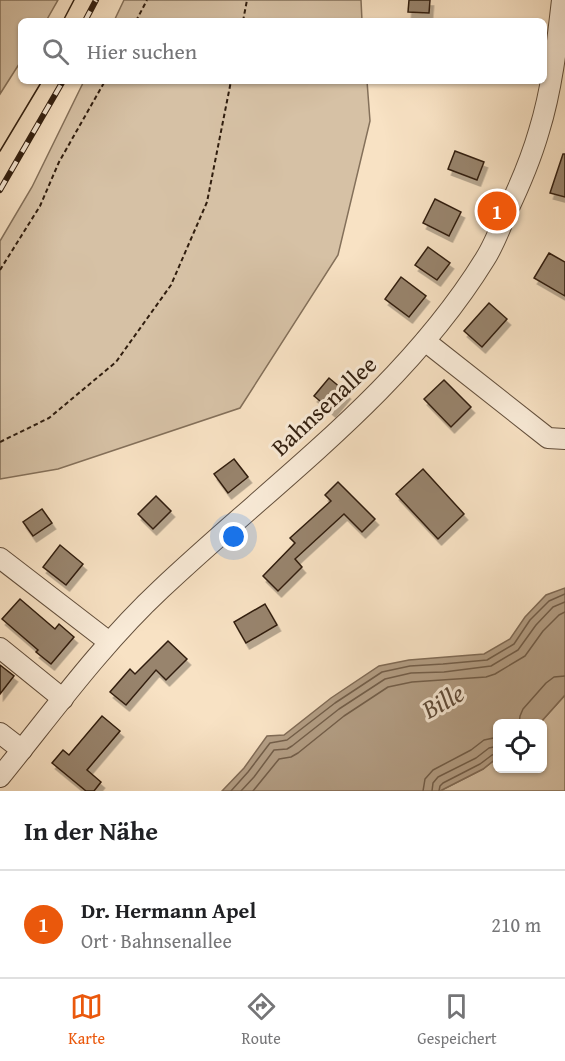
<!DOCTYPE html>
<html lang="de">
<meta charset="utf-8">
<style>
body{margin:0;font-family:"Gentium Book Plus",serif;background:#f6f6f6;color:#202124}
.controls{position:absolute;right:18px;bottom:18px;display:grid;overflow:hidden;border-radius:9px;box-shadow:0 2px 4px #0004}
.controls button{width:54px;height:54px;display:grid;place-items:center;padding:0;border:0;border-bottom:2px solid #e0e0e0;background:#fff;color:#202124;font:30px sans-serif}
.you{position:absolute;left:234px;top:537px;width:21px;height:21px;margin:-15px;border:4px solid #fff;border-radius:50%;background:#1a73e8;box-shadow:0 0 0 9px #1a73e833}
.badge{display:grid;place-items:center;width:39px;height:39px;border-radius:50%;background:#ea580c;color:#fff;font-size:20px;font-weight:700}
.pin{position:absolute;translate:-50% -50%;border:3px solid #fff;box-shadow:0 2px 6px #0006}
.list{margin:0;padding:0;list-style:none}
h2{display:flex;justify-content:space-between;align-items:center;height:78px;margin:0;padding:0 24px;font-size:26px}
h2 small{font-size:20px;font-weight:400;color:#757577}
.list li{display:grid;grid-template-columns:39px 1fr auto;gap:18px;align-items:center;box-sizing:border-box;height:108px;padding:0 24px;border-top:2px solid #e0e0e0}
.list b{display:block;font-size:22px;white-space:nowrap}
.list p{margin:0;font-size:20px;white-space:nowrap;color:#757577}
.list em{font-size:20px;font-style:normal;color:#757577}
.icon{flex:none;width:33px;height:33px;fill:none;stroke:currentColor;stroke-width:2;stroke-linecap:round;stroke-linejoin:round}
.map{position:relative;flex:none;width:565px;height:791px;overflow:hidden}
.search{position:absolute;background:#fff;box-shadow:0 2px 4px #0004;left:18px;right:18px;top:18px;height:66px;display:flex;align-items:center;gap:15px;box-sizing:border-box;padding:0 21px;border-radius:9px;color:#757577;font-size:22px}
.sheet{height:186px;background:#fff}
nav{display:flex;justify-content:space-around;align-items:center;box-sizing:border-box;height:84px;border-top:2px solid #e0e0e0;background:#fff;font-size:16px;color:#757577}
nav a{display:grid;justify-items:center;gap:3px}
nav .on{color:#ea580c}
.map>svg:first-child{display:block}
.green{fill:#d6c1a5;stroke:#84705a;stroke-width:1.5}
.water{fill:#b49f86;stroke:#806b56;stroke-width:1.5}
.lines{fill:none;stroke-linecap:round;stroke-linejoin:round}
.shore{stroke:#725e4a;stroke-width:1.5}
.building{fill:#98846d;stroke:#311e0f;stroke-width:1.5;filter:url(#shadow)}
.minor-casing{stroke:#634f3c;stroke-width:22}
.path{stroke:#311e0f;stroke-width:2;stroke-dasharray:4.5 3;stroke-linecap:butt}
.minor{stroke:#faecd9;stroke-width:20}
.tram{stroke:#311e0f;stroke-width:1.5}
.rail-casing{stroke:#311e0f;stroke-width:6}
.rail{stroke:#faecd9;stroke-width:4;stroke-dasharray:11;stroke-linecap:butt}
.labels{text-anchor:middle;stroke-width:6;stroke-linejoin:round;paint-order:stroke}
.street-label{font-size:24px;fill:#311e0f;stroke:#faecd9}
.water-label{font-size:26px;font-style:italic;fill:#5f4b39;stroke:#faecd9}
</style>
<div class="map">
<svg width="565" height="791" viewBox="0 0 565 791">
<defs>
<filter id="shadow"><feDropShadow dx="3.5" dy="6" stdDeviation="0" flood-color="#0004"/></filter>
</defs>
<rect width="100%" height="100%" fill="#f8e2c4"/>
<filter id="stains"><feTurbulence type="fractalNoise" baseFrequency=".00333" numOctaves="4"/><feColorMatrix values="0 0 0 0 .2 0 0 0 0 .09 0 0 0 0 .02 0 0 0 .5 -.17"/></filter>
<radialGradient id="worn" r=".72"><stop offset=".6" stop-color="#630" stop-opacity="0"/><stop offset="1" stop-color="#630" stop-opacity=".3"/></radialGradient>
<!-- green -->
<g class="green">
<polygon points="0,0 58,0 46,21 21,21 21,61 0,94"/>
<polygon points="124,0 361,0 362,21 114,21"/>
<polygon points="84,81 367,81 370,121 338,255 240,408 58,469 0,479 0,241 32,187"/>
<polygon points="565,695 565,791 440,791 483,769 497,758 498,768 542,768 542,724 540,723"/>
</g>
<!-- water -->
<polygon class="water" points="565,588 565,695 540,723 498,724 497,758 483,769 440,791 222,791 244,768 267,736 284,735 331,698 379,666 409,660 484,654 510,639 525,617 546,595"/>
<g class="lines">
<!-- shore -->
<g class="shore">
<polyline points="519,724 520,716 523,709 546,683 554,677 565,676"/>
<polyline points="231,791 248,772 270,743 287,740 335,703 382,672 410,666 443,664 487,660 514,644 530,620 549,601 565,594"/>
<polyline points="241,791 254,777 274,750 287,749 292,746 339,709 385,679 411,673 444,672 491,666 518,650 536,625 553,607 565,602"/>
<polyline points="253,791 279,759 291,757 298,753 344,716 388,687 412,682 486,677 495,674 525,656 543,631 559,615 565,612"/>
<polyline points="423,791 425,779 433,770 471,750 484,740 498,737"/>
<polyline points="432,791 433,783 438,777 476,758 489,748 498,746"/>
<polyline points="439,791 440,786 443,783 480,764 492,755 498,754"/>
</g>
</g>
<!-- building -->
<g class="building">
<polygon points="409,0 430,0 429,13 408,12"/>
<polygon points="455,151 484,162 477,180 448,169"/>
<polygon points="563,154 565,154 565,197 550,193"/>
<polygon points="435,199 461,212 449,236 423,223"/>
<polygon points="428,247 450,263 437,280 415,265"/>
<polygon points="549,253 565,262 565,296 534,278"/>
<polygon points="401,277 426,296 409,317 385,299"/>
<polygon points="489,303 507,319 482,347 464,331"/>
<polygon points="329,378 347,393 332,411 314,396"/>
<polygon points="444,380 471,407 451,427 424,399"/>
<polygon points="234,459 248,477 228,493 214,474"/>
<polygon points="423,469 464,514 438,539 396,494"/>
<polygon points="338,482 375,519 362,532 344,514 295,559 302,567 278,591 263,576 295,543 290,538 331,501 325,495"/>
<polygon points="156,496 171,511 153,529 138,514"/>
<polygon points="42,509 52,523 33,536 23,522"/>
<polygon points="60,545 83,564 66,585 43,567"/>
<polygon points="20,599 55,629 59,624 74,637 51,664 36,652 38,650 2,619"/>
<polygon points="265,604 277,625 246,643 234,622"/>
<polygon points="168,641 187,659 166,680 156,670 126,705 110,692 130,669 135,674"/>
<polygon points="0,665 14,676 0,694"/>
<polygon points="102,716 120,731 87,770 101,782 94,791 86,791 52,763 63,750 69,755"/>
</g>
<g class="lines">
<!-- minor casing -->
<g class="minor-casing">
<g id="minor">
<polyline points="425,341 548,438 565,439"/>
<polyline points="0,558 109,642"/>
<polyline points="0,648 63,699"/>
<polyline points="0,733 22,750"/>
<path d="M0,777C52,713 101,645 161,589C273,483 403,392 485,259C494,245 500,229 506,214C519,187 531,159 539,131C552,89 557,44 562,0"/>
</g>
</g>
<!-- path -->
<g class="path">
<polyline points="136,21 147,0"/>
<polyline points="243,21 247,0"/>
<polyline points="0,270 40,206 59,162 105,81"/>
<polyline points="0,442 49,418 116,362 171,285 207,202 231,81"/>
</g>
<!-- minor -->
<use href="#minor" class="minor"/>
<!-- tram -->
<g class="tram">
<polyline points="63,21 74,0"/>
<polyline points="0,151 42,81"/>
</g>
<!-- rail casing -->
<g class="rail-casing">
<g id="rail">
<polyline points="85,21 96,0"/>
<polyline points="0,190 63,81"/>
</g>
</g>
<!-- rail -->
<use href="#rail" class="rail"/>
</g>
<g class="labels">
<!-- street labels -->
<g class="street-label">
<text transform="translate(324 406) rotate(-43)" y="8">Bahnsenallee</text>
</g>
<!-- water labels -->
<g class="water-label">
<text transform="translate(443 701) rotate(-29)" y="9">Bille</text>
</g>
</g>
<rect width="100%" height="100%" filter="url(#stains)"/>
<rect width="100%" height="100%" fill="url(#worn)"/>
</svg>
<div class="controls">
<button><svg class="icon" aria-label="locate" viewBox="0 0 24 24"><circle cx="12" cy="12" r="6"/><path d="M12 2v4M12 18v4M2 12h4M18 12h4"/></svg></button>
</div>
<div class="you"></div>
<div class="pin badge" style="left:497px;top:211px">1</div>
<div class="search"><svg class="icon" aria-label="search" viewBox="0 0 24 24"><circle cx="10" cy="10" r="6"/><path d="M15 15l6 6"/></svg>Hier suchen</div>
</div>
<section class="sheet">
<h2>In der Nähe<small></small></h2>
<ul class="list">
<li><span class="badge">1</span><div><b>Dr. Hermann Apel</b><p>Ort · Bahnsenallee</p></div><em>210 m</em></li>
</ul>
</section>
<nav>
<a class="on"><svg class="icon" aria-label="map" viewBox="0 0 24 24"><path d="M3 6l6-2 6 2 6-2v14l-6 2-6-2-6 2zM9 4v14M15 6v14"/></svg>Karte</a>
<a><svg class="icon" aria-label="directions" viewBox="0 0 24 24"><path d="M12 3l9 9-9 9-9-9zM9 14v-3h6M13 9l2 2-2 2"/></svg>Route</a>
<a><svg class="icon" aria-label="saved" viewBox="0 0 24 24"><path d="M7 4h10v16l-5-4-5 4z"/></svg>Gespeichert</a>
</nav>
